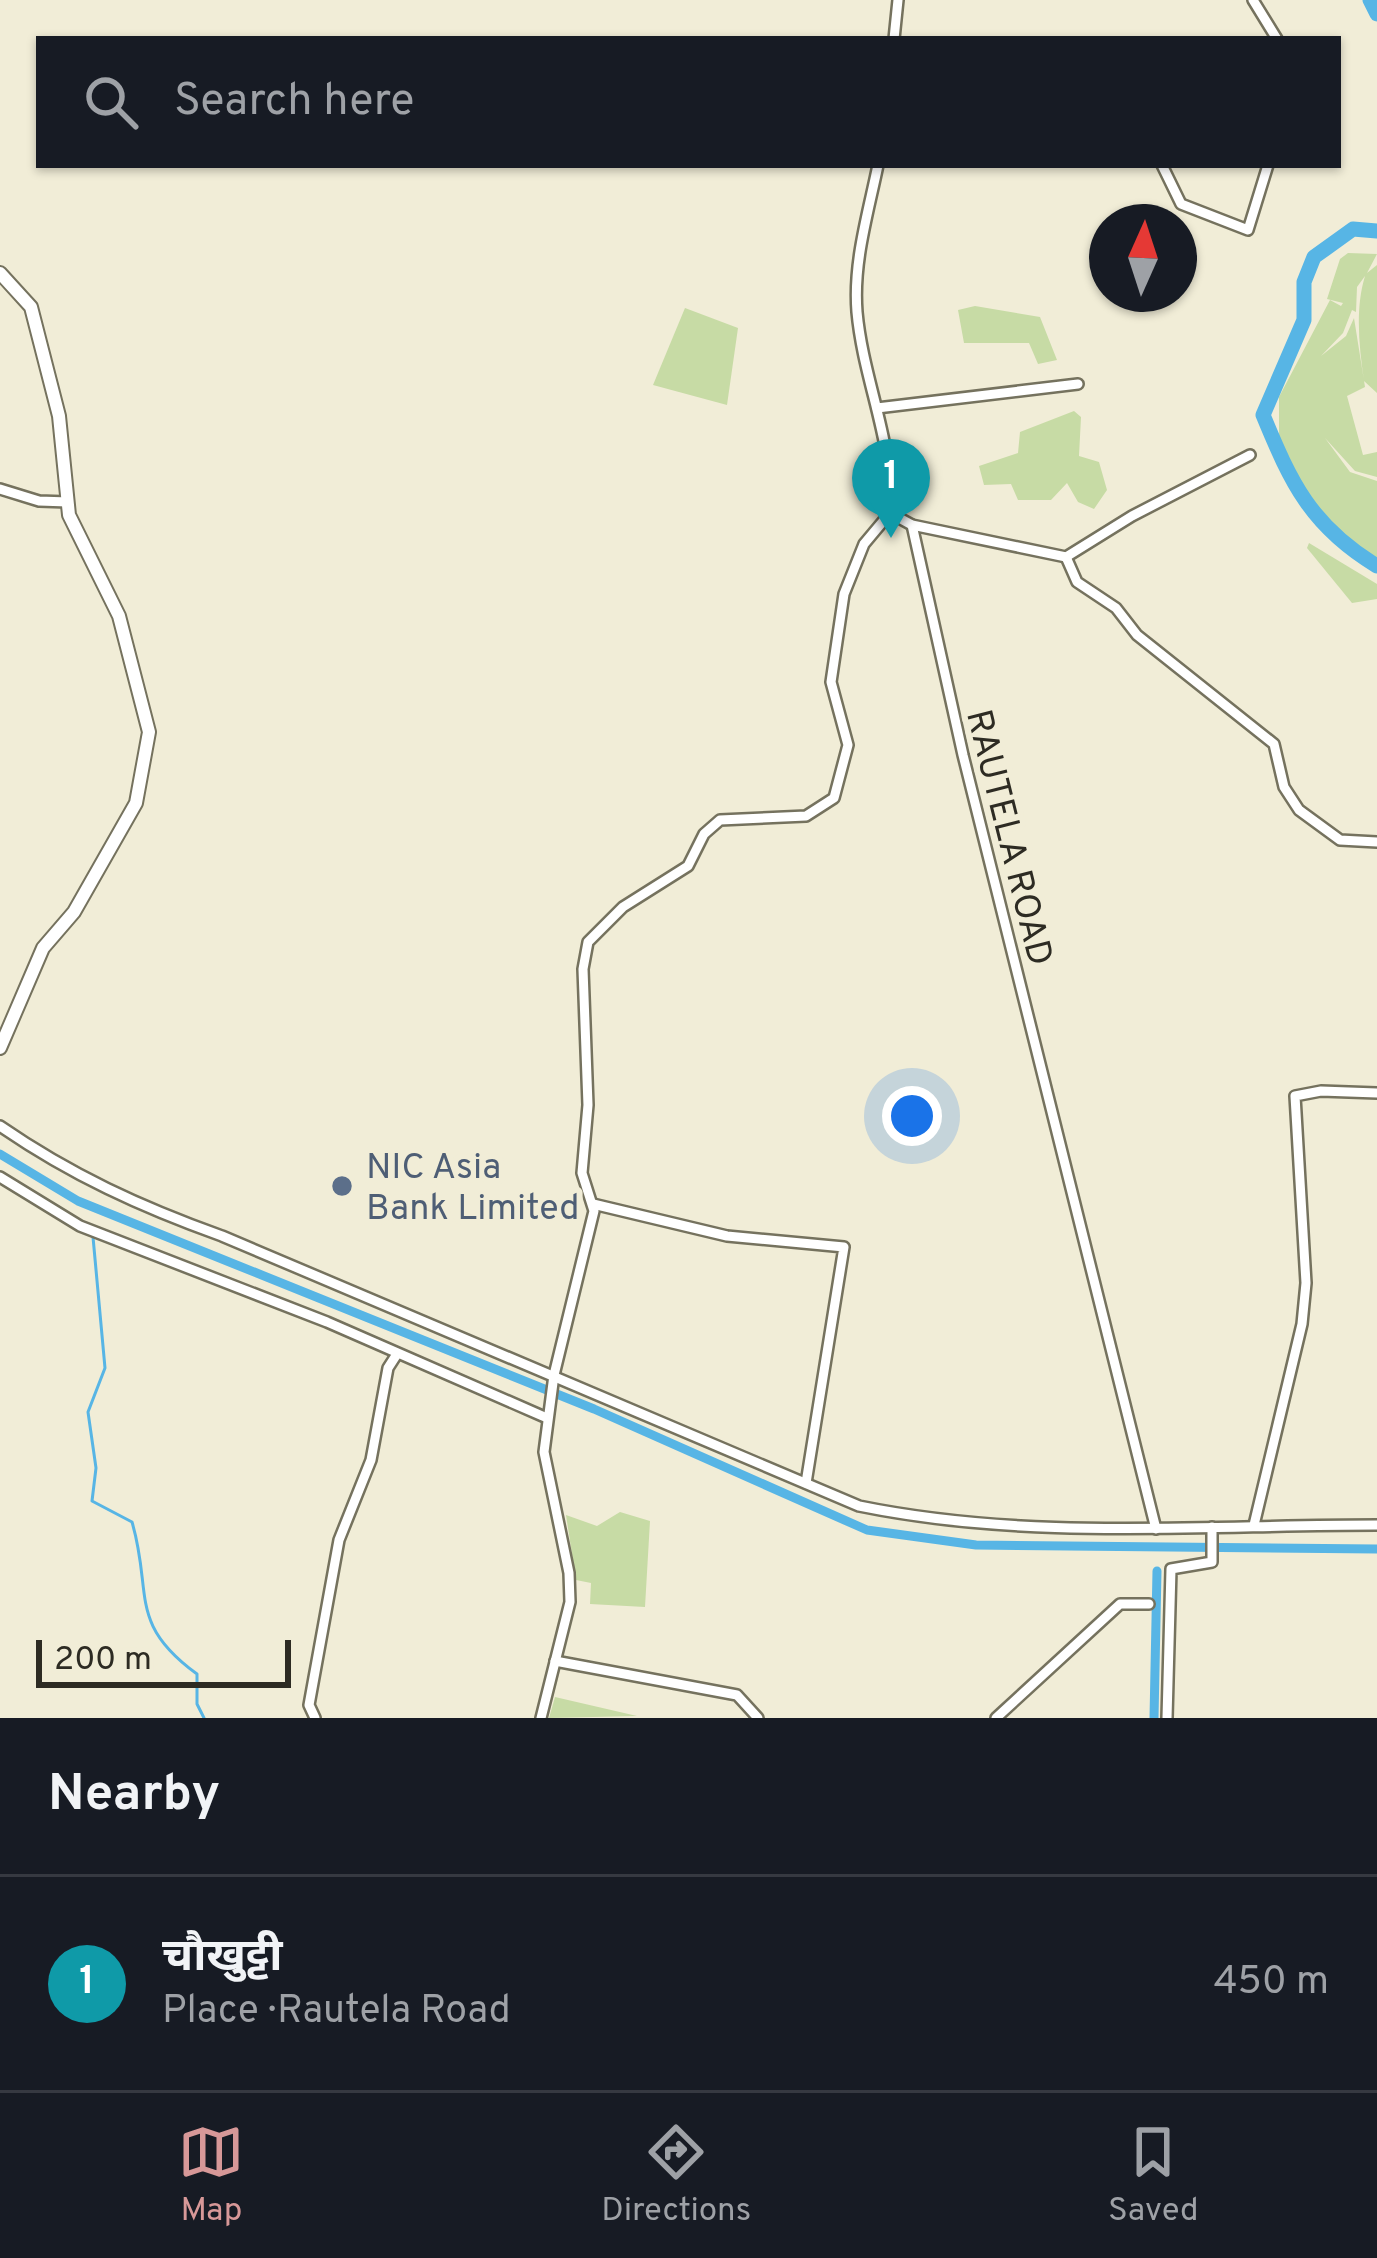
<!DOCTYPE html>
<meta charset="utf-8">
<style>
body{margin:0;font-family:Overpass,"Noto Sans Devanagari",sans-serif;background:#242831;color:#f1f3f6}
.compass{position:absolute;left:1089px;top:204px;width:108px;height:108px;border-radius:50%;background:#171b24;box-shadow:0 3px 9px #0004;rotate:3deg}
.scale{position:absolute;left:36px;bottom:30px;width:255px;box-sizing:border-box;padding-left:12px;border:6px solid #2d2b23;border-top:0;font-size:33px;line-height:42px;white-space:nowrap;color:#2d2b23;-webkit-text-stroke:9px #f1edd7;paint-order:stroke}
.you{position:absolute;left:912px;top:1116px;width:42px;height:42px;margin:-30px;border:9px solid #fff;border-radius:50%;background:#1a73e8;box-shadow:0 0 0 18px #1a73e833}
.badge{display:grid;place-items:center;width:78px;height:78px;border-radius:50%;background:#d79898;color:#fff;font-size:39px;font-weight:700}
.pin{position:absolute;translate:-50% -99px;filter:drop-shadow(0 3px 6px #0008)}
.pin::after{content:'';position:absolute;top:63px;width:42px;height:36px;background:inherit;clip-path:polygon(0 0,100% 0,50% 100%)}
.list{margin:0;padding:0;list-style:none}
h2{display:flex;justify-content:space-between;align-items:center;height:156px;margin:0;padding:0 48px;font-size:51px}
h2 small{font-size:39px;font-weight:400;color:#9ea1a6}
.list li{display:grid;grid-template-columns:78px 1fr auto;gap:36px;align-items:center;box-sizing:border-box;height:216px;padding:0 48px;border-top:3px solid #363941}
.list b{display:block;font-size:45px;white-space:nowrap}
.list p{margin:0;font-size:39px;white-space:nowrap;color:#9ea1a6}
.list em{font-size:39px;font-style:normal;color:#9ea1a6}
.icon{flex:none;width:66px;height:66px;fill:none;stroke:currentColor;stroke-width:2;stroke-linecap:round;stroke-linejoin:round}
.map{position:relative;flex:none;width:1377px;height:1718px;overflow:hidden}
.search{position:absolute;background:#171b24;box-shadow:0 3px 9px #0004;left:36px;right:36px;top:36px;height:132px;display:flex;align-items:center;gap:30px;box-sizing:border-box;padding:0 42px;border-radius:0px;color:#9ea1a6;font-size:45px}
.sheet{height:372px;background:#171b24}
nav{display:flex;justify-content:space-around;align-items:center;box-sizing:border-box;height:168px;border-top:3px solid #363941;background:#171b24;font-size:33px;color:#9ea1a6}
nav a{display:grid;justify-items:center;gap:6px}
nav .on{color:#d79898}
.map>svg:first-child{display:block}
.green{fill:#c7dba5}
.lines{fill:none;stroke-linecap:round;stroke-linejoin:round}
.stream{stroke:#57b5e5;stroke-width:3}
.canal{stroke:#57b5e5;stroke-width:9}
.river{stroke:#57b5e5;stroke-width:15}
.minor-casing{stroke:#75725e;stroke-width:14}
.tertiary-casing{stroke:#75725e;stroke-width:16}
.minor{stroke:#fff;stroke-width:9}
.tertiary{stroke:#fff;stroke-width:12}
.service-dot{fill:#5c6f8a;stroke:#f1edd7;stroke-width:4.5}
.labels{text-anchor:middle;stroke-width:12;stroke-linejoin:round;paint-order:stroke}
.street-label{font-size:36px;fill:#2d2b23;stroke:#f1edd7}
.service-label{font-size:36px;fill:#4e5e75;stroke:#f1edd7;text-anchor:start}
</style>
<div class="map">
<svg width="1377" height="1718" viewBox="0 0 1377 1718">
<rect width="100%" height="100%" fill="#f1edd7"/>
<!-- green -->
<g class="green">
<path d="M1348,253L1377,254L1367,273L1377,265V393L1364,381C1359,346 1355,309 1365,276L1357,287L1356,312L1352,310L1343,333L1321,356L1346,336L1354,318L1365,387L1347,396L1363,455L1377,452V477L1355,471L1325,438L1350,472L1377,481V559L1348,539L1296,483L1279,441V397L1330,300L1341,306L1343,303L1327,299L1340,259Z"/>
<polygon points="975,306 1040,317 1057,360 1038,364 1029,343 964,343 958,310"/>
<polygon points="685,308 738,328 727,405 653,385"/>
<polygon points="1074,411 1081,417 1079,456 1099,462 1107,490 1094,509 1078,502 1067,483 1051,500 1018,500 1011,484 984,485 979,466 1018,453 1020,432"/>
<polygon points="1309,543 1377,584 1377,599 1352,603 1307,548"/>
<polygon points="620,1512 650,1521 645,1607 590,1604 591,1583 576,1580 566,1515 597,1526"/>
<polygon points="555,1697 637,1716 549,1718"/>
</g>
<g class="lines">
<!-- stream -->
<path class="stream" d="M93,1237L105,1368L88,1412L96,1468L92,1501L132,1522C153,1593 127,1623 197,1674V1704L204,1718"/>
<!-- canal -->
<g class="canal">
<polyline points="0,1154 78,1201 594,1409 867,1530 976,1545 1377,1549"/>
<polyline points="1154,1718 1157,1571"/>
</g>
<!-- river -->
<g class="river">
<polyline points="1370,0 1377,14"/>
<path d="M1377,231L1353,229L1314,257L1304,282V320L1263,415C1291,483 1311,526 1377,566"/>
</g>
<!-- minor casing -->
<g class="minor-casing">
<g id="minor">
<polyline points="1253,0 1277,39"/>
<polyline points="894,39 898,0"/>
<path d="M878,165C868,214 853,262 857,312C863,380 895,445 890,513"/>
<polyline points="1162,165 1181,204 1248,230 1268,165"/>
<polyline points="877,408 1078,384"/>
<polyline points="0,489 39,501 68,502"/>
<polyline points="890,513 912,525 1066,557 1132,516 1250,455"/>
<polyline points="912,525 963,755 1156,1529"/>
<polyline points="1066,557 1077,582 1116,608 1137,635 1274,744 1284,787 1299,810 1340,840 1377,842"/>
<path d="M0,1126C71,1175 141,1207 222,1236L859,1506C1030,1541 1204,1525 1377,1525"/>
<polyline points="0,1177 80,1226 327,1322 547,1418"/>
<polyline points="593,1204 727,1236 844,1247 806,1483"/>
<polyline points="1254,1525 1302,1324 1306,1283 1295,1096 1321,1091 1377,1093"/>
<polyline points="555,1661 737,1695 758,1718"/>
<polyline points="315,1718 309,1705 339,1540 371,1460 388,1368 397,1354"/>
<polyline points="541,1718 570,1602 569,1573 544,1452 554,1375 594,1211 582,1173 588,1105 583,969 588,942 623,907 688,866 704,834 720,820 806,816 834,798 848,745 831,682 844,594 864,544 890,513"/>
<polyline points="996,1718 1120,1604 1149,1604"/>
<polyline points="1167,1718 1171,1569 1212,1562 1212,1527"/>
</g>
</g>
<!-- tertiary casing -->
<g class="tertiary-casing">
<polyline id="tertiary" points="0,273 31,307 59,416 69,515 119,616 149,732 136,803 74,912 43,948 0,1048"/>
</g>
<!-- minor -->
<use href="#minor" class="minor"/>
<!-- tertiary -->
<use href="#tertiary" class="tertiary"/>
</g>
<!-- markers -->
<circle class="service-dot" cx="342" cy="1186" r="12"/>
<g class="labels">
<!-- street labels -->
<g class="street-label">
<text transform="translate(1011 837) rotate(76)" y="13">RAUTELA ROAD</text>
</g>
<!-- service labels -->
<g class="service-label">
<text x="366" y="1178">NIC Asia<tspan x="366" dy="41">Bank Limited</tspan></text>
</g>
</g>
</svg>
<svg class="compass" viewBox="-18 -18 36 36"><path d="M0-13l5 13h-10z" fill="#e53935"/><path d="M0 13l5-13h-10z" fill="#9ea1a6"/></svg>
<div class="scale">200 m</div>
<div class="you"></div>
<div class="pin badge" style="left:891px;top:538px;background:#0f9aa8">1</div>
<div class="search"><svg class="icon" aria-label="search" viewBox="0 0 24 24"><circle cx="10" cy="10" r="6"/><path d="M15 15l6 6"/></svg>Search here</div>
</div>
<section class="sheet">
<h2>Nearby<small></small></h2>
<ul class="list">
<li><span class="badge" style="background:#0f9aa8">1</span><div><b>चौखुट्टी</b><p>Place · Rautela Road</p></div><em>450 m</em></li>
</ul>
</section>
<nav>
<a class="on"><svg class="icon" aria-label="map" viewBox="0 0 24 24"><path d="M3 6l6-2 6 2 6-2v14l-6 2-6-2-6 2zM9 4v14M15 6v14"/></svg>Map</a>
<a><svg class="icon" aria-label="directions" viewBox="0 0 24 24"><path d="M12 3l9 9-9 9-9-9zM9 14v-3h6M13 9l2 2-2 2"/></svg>Directions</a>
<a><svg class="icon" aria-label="saved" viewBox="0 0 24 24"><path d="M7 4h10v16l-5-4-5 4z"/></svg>Saved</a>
</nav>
